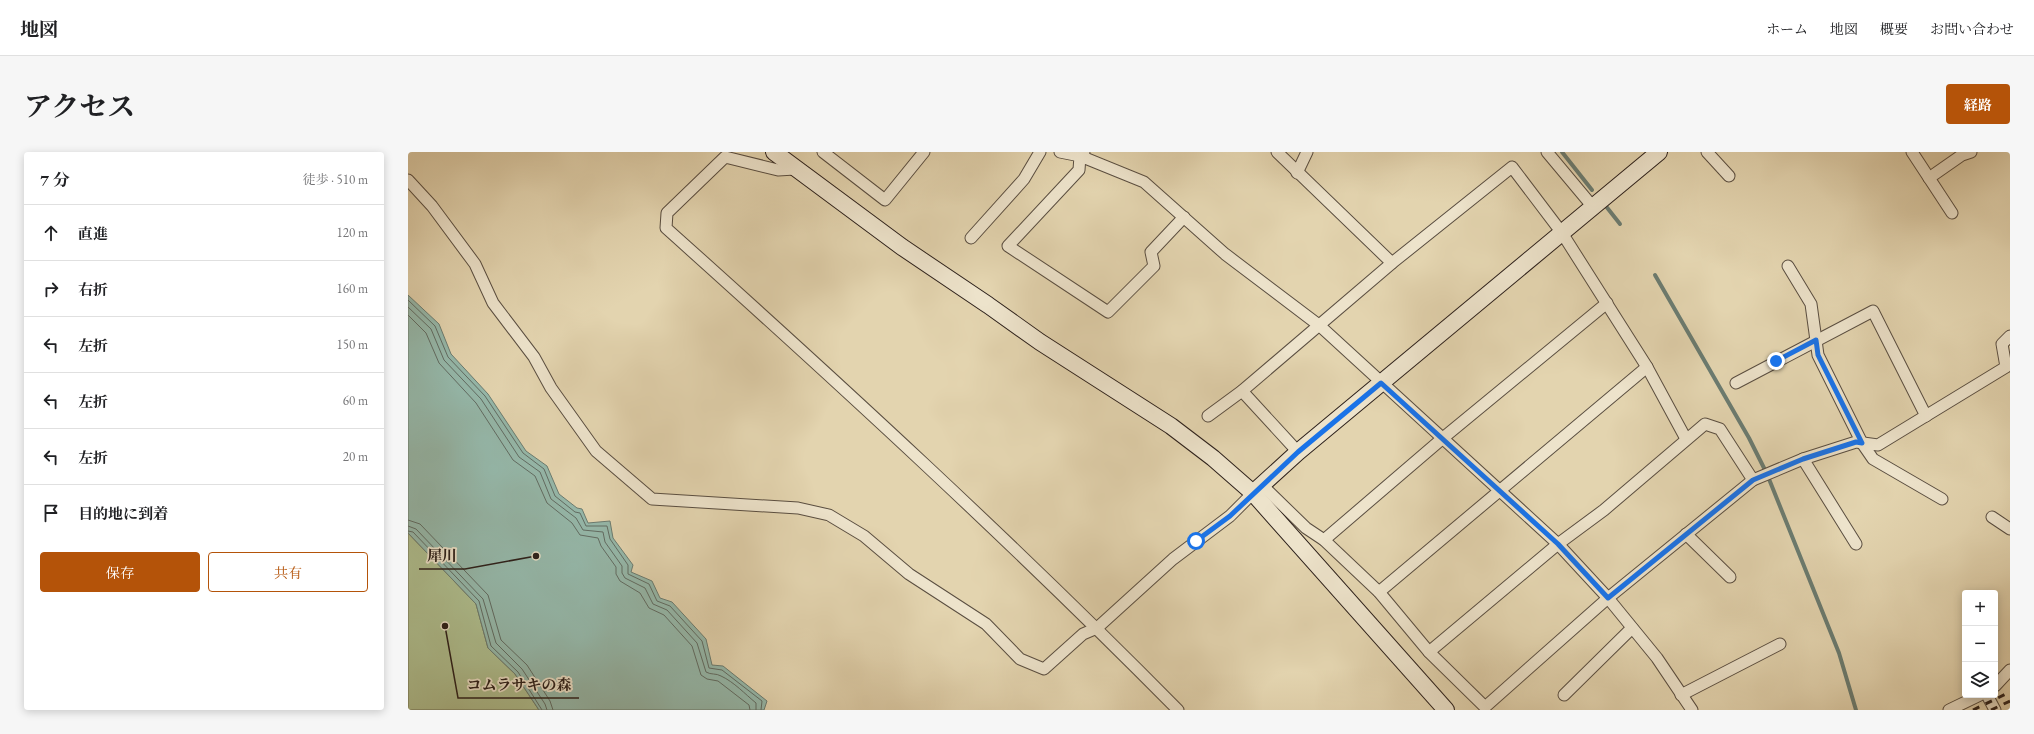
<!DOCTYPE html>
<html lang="ja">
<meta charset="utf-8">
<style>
body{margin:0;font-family:"EB Garamond","Noto Serif JP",serif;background:#f6f6f6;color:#202124}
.controls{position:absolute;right:12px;bottom:12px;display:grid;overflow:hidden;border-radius:4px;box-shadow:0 2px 10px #0003}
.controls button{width:36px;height:36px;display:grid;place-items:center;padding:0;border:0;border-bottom:1px solid #e0e0e0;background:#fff;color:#202124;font:20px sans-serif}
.stop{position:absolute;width:12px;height:12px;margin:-9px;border:3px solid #1a73e8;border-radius:50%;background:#fff}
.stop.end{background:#1a73e8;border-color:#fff;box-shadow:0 1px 4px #0008}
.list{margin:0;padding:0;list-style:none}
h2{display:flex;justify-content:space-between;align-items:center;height:52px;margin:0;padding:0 16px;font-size:17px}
h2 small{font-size:13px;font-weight:400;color:#757577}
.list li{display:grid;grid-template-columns:26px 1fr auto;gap:12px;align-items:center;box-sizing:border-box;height:56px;padding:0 16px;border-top:1px solid #e0e0e0}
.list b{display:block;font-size:15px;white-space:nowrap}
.list em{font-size:13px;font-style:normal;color:#757577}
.actions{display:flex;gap:8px;padding:12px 16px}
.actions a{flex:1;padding:9px 0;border:1px solid #b45309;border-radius:4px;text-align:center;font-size:14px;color:#b45309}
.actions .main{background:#b45309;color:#fff}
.icon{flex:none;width:22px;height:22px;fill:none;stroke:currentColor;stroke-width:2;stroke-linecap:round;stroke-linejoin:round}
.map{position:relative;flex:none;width:1602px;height:558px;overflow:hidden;border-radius:4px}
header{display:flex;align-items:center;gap:24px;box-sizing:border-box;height:56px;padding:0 20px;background:#fff;border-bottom:1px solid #e0e0e0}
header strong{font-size:19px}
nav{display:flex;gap:22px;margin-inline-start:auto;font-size:14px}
.intro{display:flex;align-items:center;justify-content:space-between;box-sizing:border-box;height:96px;padding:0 24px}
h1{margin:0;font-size:28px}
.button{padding:10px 18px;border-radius:4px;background:#b45309;color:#fff;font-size:14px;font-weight:700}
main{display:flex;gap:24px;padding:0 24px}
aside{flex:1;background:#fff;border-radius:4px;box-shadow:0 2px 10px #0003}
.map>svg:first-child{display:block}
.green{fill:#aebe8f;stroke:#6e7056}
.water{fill:#95b8aa;stroke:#6b7c71}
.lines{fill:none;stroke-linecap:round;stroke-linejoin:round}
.shore{stroke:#616c63;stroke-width:1}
.stream{stroke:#6b7c71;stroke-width:4}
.street-casing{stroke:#5a4e41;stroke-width:13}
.secondary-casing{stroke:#2d211c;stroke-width:18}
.street{stroke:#ede3cb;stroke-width:11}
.secondary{stroke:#ede3cb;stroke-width:16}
.rail{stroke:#2d211c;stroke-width:3;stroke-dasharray:7 7;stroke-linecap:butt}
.route{stroke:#1a73e8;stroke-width:5}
.leader{fill:none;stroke:#2d211c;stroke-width:1.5}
.callout-dot{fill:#2d211c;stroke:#ede3cb;stroke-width:1.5}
.callout-label{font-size:15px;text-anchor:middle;font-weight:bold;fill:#2d211c;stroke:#ede3cb;stroke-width:3.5;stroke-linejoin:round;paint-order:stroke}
</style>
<header>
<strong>地図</strong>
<nav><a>ホーム</a><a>地図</a><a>概要</a><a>お問い合わせ</a></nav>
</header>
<div class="intro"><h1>アクセス</h1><a class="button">経路</a></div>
<main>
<aside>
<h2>7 分<small>徒歩 · 510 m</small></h2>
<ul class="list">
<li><svg class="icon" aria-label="ahead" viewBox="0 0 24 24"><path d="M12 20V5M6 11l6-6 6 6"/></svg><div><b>直進</b></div><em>120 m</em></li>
<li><svg class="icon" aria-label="right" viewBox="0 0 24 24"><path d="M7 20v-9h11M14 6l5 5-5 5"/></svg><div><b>右折</b></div><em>160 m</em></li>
<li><svg class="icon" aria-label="left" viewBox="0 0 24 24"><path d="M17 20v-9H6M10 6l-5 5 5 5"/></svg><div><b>左折</b></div><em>150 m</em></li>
<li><svg class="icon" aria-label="left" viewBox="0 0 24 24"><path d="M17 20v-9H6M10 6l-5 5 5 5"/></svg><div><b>左折</b></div><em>60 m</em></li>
<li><svg class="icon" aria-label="left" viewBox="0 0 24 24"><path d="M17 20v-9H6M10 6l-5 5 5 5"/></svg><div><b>左折</b></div><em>20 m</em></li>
<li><svg class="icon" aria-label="arrive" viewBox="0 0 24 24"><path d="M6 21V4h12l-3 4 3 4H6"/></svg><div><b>目的地に到着</b></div></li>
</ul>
<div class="actions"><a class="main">保存</a><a>共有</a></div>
</aside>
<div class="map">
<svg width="1602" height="558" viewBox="0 0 1602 558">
<rect width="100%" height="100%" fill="#e3d4af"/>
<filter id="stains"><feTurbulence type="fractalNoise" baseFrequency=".005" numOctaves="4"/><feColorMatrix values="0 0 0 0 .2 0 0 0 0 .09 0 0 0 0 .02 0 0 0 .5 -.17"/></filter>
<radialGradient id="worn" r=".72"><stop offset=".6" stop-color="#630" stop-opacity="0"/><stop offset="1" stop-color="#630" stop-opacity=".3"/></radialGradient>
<!-- green -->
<polygon class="green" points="0,381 68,452 80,496 107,522 131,558 0,558"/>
<!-- water -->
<polygon class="water" points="0,143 31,172 43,202 80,242 118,299 139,314 151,342 169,356 174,357 180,371 202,369 205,386 225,413 223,420 244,429 252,446 264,450 298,487 304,513 315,514 359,549 356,558 131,558 107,522 80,496 68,452 0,381"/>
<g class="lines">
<!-- shore -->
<g class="shore">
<polyline points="0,148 27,174 40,205 77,244 115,301 136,317 147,344 167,360 172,361 178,374 199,374 202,387 220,413 220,422 241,432 249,449 262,454 294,489 301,516 314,518 354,549 353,558"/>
<path d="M0,155L23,177L36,208L73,247L111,305L132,320L143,347L168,366L175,378L195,380L197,390L214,414V421L217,426L237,436L245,452L259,458L289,491L298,520C303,523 308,521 313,524C326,530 337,542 348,551V558"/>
<polyline points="0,163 18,181 31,211 68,251 105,308 127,324 139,351 164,371 172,383 190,386 193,394 208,415 208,422 212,429 232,441 241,456 256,463 284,494 293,523 299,527 310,529 341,553 342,558"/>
<polyline points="0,368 12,372 80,443 93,488 119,513 142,549 145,558"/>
<polyline points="0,374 8,377 75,447 88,491 114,517 137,552 139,558"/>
<polyline points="0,379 5,380 71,449 83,494 110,520 134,558"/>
</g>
<!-- stream -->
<g class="stream">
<polyline points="1154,0 1184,38"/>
<polyline points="1197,53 1212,72"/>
<polyline points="1247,123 1341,286 1357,318"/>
<polyline points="1361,327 1431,501 1448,558"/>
</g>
<!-- street casing -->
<g class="street-casing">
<g id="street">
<polyline points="415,0 477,48 516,0"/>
<polyline points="652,0 672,4 736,30 817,102 912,174 1150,392 1200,446 1249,506 1284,558"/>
<polyline points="676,0 672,4 671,18 600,94 700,160 746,114 743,100 776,65"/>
<polyline points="869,0 984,111"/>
<polyline points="1139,0 1185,55"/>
<polyline points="1299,0 1321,24"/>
<polyline points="1504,0 1544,61"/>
<path d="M387,17L370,18L317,5L259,61L258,76C432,232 605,391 770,558"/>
<polyline points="889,21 899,0"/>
<polyline points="1521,26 1554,3 1563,0"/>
<polyline points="0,28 24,54 67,112 85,151 126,205 143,236 188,299 244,347 390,356 421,363 456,384 501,422 578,472 612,507 636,517 675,482 689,476 765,407 822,364 845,341"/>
<polyline points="563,86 616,27 632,0"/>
<polyline points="1380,114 1403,152 1410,203 1454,291 1465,307 1534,347"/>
<polyline points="1328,231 1465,159 1518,264"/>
<polyline points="834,239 890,300"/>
<polyline points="800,264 834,239 984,111 1104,15 1154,81 1239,215 1278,287"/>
<polyline points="1395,307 1448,392"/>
<polyline points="854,333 898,376 916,388 971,440 1021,500 1077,555 1200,446 1345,328 1395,307 1448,290 1470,293 1598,215 1594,192 1602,184"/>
<polyline points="1584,365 1602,377"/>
<polyline points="1278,382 1322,425"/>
<polyline points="916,388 1035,286 1199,151"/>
<polyline points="971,440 1239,215"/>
<polyline points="1021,500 1150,392 1196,358 1297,272 1312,277 1345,328"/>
<polyline points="1587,534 1602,518"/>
<polyline points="1156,543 1224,476"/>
<polyline points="1273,543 1372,492"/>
<polyline points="1579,543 1587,558"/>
<polyline points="1541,558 1572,543"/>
</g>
</g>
<!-- secondary casing -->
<g class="secondary-casing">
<g id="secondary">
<polyline points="366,0 494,95 580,153 632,190 763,274 805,306 845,341 1038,558"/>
<polyline points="845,341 890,300 1251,0"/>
</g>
</g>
<!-- street -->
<use href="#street" class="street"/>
<!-- secondary -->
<use href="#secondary" class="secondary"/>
<!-- rail -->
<g class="rail">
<polyline points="1565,558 1602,540"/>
<polyline points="1583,558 1602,549"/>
</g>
</g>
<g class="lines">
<!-- route -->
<polyline class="route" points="788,389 822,364 890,300 973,231 1150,392 1200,446 1345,328 1395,307 1448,290 1454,291 1410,203 1408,188 1368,209"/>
</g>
<!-- callouts -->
<path class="leader" d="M128 404L57 417H11M37 474L50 546H171"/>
<g class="callout-dot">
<circle cx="128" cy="404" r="4"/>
<circle cx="37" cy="474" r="4"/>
</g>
<g class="callout-label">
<text x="34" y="409">犀川</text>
<text x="111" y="538">コムラサキの森</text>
</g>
<rect width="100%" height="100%" filter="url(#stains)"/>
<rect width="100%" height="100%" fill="url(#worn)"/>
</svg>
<div class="controls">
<button>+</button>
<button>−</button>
<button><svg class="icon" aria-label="layers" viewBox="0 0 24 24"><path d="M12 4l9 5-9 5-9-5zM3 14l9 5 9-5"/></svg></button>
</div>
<div class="stop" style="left:788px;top:389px"></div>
<div class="stop end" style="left:1368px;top:209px"></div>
</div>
</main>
